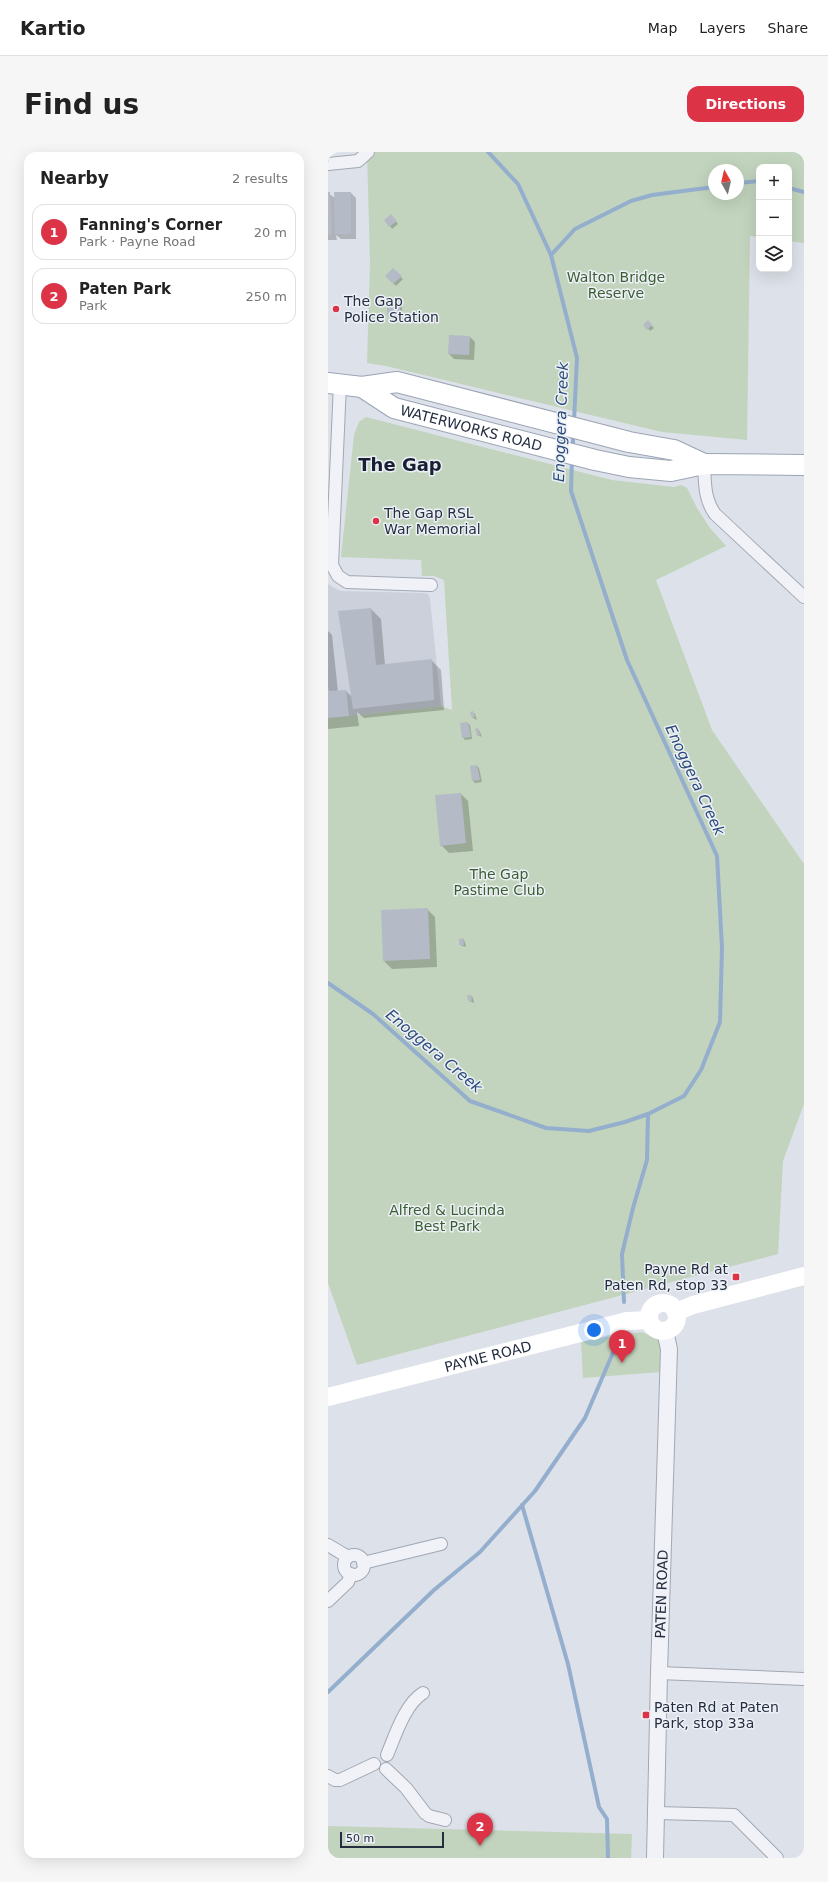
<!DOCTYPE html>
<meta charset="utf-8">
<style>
body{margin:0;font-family:"DejaVu Sans",sans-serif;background:#f6f6f6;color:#222}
.controls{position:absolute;right:12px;top:12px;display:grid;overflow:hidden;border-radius:8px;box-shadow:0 4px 16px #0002}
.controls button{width:36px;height:36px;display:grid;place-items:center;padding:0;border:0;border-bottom:1px solid #e0e0e0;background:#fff;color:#222;font:20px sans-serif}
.compass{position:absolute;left:380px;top:12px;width:36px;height:36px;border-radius:50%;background:#fff;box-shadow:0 4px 16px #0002;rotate:352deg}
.scale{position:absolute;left:12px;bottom:10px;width:104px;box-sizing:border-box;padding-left:4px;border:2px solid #252e41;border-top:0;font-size:11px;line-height:14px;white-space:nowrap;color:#252e41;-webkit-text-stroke:3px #edf0f6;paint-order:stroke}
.you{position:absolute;left:266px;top:1178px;width:14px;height:14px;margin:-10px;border:3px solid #fff;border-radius:50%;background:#1a73e8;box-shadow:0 0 0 6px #1a73e833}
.badge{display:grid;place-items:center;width:26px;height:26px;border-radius:50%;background:#dd3347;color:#fff;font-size:13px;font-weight:700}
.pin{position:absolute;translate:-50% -33px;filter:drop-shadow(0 1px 2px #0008)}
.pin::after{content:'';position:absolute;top:21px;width:14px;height:12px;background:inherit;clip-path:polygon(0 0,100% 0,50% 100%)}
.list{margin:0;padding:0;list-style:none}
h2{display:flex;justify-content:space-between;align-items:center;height:52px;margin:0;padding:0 16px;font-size:17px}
h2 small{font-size:13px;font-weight:400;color:#767676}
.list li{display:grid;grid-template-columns:26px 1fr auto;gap:12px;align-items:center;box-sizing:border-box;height:56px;margin:0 8px 8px;padding:0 8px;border:1px solid #e0e0e0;border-radius:12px}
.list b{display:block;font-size:15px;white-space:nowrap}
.list p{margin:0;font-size:13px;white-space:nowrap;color:#767676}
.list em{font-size:13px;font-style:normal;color:#767676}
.icon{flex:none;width:22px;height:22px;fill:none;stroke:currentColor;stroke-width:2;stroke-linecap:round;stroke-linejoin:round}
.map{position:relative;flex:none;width:476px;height:1706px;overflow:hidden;border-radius:12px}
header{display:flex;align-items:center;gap:24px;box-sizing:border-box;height:56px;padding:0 20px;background:#fff;border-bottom:1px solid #e0e0e0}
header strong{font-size:19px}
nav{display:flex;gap:22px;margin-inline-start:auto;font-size:14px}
.intro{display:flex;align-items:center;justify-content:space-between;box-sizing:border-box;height:96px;padding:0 24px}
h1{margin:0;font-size:28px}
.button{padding:10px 18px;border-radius:12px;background:#dd3347;color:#fff;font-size:14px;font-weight:700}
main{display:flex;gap:24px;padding:0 24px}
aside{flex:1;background:#fff;border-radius:12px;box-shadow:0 4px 16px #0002}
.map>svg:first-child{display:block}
.built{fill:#cbd0db}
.green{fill:#c2d4bd;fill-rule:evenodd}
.shadow{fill:#0003}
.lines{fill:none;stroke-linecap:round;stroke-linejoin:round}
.stream{stroke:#94aecd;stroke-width:4}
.building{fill:#b4bac6}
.minor-casing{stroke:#a2a8b3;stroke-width:14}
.tertiary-casing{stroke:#a2a8b3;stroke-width:18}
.primary-casing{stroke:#9ba5b6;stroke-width:22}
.minor{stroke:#f0f2f7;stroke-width:12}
.tertiary{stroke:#f0f2f7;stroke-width:16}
.secondary{stroke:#fff;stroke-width:18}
.primary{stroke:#fff;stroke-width:20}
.poi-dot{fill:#dd3347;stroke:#edf0f6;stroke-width:1.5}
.labels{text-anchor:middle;stroke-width:3;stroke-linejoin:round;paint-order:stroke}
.park-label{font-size:14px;fill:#385e30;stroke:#edf0f6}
.poi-label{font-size:14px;fill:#252e41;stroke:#edf0f6;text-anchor:start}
.street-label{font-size:14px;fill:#252e41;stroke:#edf0f6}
.water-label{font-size:15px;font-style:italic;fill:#2a4b79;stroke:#edf0f6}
.district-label{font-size:18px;font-weight:bold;fill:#171f32;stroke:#edf0f6}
</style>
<header>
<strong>Kartio</strong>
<nav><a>Map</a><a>Layers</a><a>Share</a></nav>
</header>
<div class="intro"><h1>Find us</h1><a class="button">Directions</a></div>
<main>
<aside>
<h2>Nearby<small>2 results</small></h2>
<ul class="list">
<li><span class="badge">1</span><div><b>Fanning's Corner</b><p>Park · Payne Road</p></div><em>20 m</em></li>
<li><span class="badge">2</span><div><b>Paten Park</b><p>Park</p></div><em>250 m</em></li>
</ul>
</aside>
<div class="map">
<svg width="476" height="1706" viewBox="0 0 476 1706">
<rect width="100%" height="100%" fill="#dde1e9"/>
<!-- built -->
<polygon class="built" points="0,432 12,439 95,441 100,442 102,447 113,554 0,566"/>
<!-- green -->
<g class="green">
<path d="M39,0H476V91L461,89V15H431V85L422,84L419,288L334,280L58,214L39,211L42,111ZM386,18H410V42H386Z"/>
<polygon points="38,265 284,328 346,335 353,333 359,336 369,356 382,376 398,394 328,428 384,578 476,712 476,952 455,1009 450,1102 29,1213 0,1131 0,566 113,554 124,558 116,428 106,424 94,424 93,408 13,405 26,283 31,270"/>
<polygon points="313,1180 334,1188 333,1220 255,1226 253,1189"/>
<polygon points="0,1674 304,1682 303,1706 0,1706"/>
</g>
<!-- shadow -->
<g class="shadow">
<polygon points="0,41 7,46 23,41 28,46 28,87 13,87 8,83 9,88 0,88"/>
<polygon points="65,66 70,72 64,77 62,74"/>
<polygon points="65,118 75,127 68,134 59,124"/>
<polygon points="72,152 74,155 74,166 62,166 60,164"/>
<polygon points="320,170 326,176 322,179 317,173"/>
<polygon points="142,185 147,190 146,208 126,207 121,202"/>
<polygon points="43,457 53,467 57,513 103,508 113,518 116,558 36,566 29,560 31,574 0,577 0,479 4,483 10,540 18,539 24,545"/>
<polygon points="143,560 147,562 149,568 145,566"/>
<polygon points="139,571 142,573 144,587 137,588 135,585"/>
<polygon points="150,577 152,580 154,585 150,583"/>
<polygon points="149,614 151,616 154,630 147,631 145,629"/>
<polygon points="133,642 140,649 145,699 121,701 113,693"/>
<polygon points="99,757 107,765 109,815 64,817 56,809"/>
<polygon points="135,787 137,790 138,795 132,793"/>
<polygon points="143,844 145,846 146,851 141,849"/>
</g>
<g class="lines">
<!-- stream -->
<g class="stream">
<polyline points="160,0 190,32 223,103"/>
<polyline points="410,31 431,29"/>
<polyline points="461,36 476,40"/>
<polyline points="246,269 249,206 223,103 247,77 303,49 324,43 386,35"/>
<polyline points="245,297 245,282"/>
<polyline points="0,831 45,862 142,949 218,976 261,979 297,970 320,962 356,944 373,918 392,870 394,796 389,704 299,508 243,339 244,308"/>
<polyline points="296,1150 294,1102 305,1056 319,1008 320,962"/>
<polyline points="194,1353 240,1512 271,1655 279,1667 280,1706"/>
<polyline points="0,1540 106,1438 152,1400 207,1339 257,1266 287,1196"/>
</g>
</g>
<!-- building -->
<g class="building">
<polygon points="0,40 2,40 4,83 0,83"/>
<polygon points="6,40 23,40 23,82 7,82"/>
<polygon points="63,62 69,69 61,75 56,68"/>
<polygon points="65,116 74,124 65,132 57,124"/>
<rect x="59" y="151" width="13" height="13"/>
<polygon points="320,168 324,173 319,178 315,173"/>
<polygon points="121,183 142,184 141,203 120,202"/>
<polygon points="43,456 48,513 104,507 106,548 25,557 10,459"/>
<polygon points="0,535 1,539 18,538 21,564 0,566"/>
<polygon points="145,559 147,565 144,566 142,560"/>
<polygon points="140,570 143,585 134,586 132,571"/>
<polygon points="150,576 152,583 149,584 147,577"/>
<polygon points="149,613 152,628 144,629 142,614"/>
<polygon points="133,641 138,691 112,694 107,643"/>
<polygon points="100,756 102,807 55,809 53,758"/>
<polygon points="135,786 136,793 131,793 131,787"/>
<polygon points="139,843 143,843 144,849 140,849"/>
</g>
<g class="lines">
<!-- minor casing -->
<g class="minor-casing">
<g id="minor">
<polyline points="0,12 30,9 40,0"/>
<polyline points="12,232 4,413 10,424 19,430 103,433"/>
<path d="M376,312C377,330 376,347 387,362L476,445"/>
<polyline points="0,1393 20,1405"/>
<circle cx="26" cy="1413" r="10"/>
<polyline points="35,1411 113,1392"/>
<polyline points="0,1449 20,1430 23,1422"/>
<polyline points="331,1521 476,1527"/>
<path d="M59,1603C67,1584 77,1552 95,1541"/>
<polyline points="58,1617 78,1636 97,1661 101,1664 117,1668"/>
<polyline points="0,1624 7,1628 12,1628 46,1612"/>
<polyline points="328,1661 406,1663 449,1706"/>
</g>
</g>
<!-- tertiary casing -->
<g class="tertiary-casing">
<g id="tertiary">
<path id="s1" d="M327,1706L331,1521L341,1197L337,1179"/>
</g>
</g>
<!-- primary casing -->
<g class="primary-casing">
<g id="primary">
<polyline points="0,231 34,235 69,230 301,290 346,298 376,312"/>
<path id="s3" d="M34,235L66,256L267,308L301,315L343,319L376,312L476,313"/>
</g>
</g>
<!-- minor -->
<use href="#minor" class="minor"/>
<!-- tertiary -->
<use href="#tertiary" class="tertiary"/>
<!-- secondary -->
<g class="secondary">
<circle cx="335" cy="1165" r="14"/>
<polyline points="348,1160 365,1153 476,1124"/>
<path id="s2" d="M0,1245L256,1180L299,1169L321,1168"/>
</g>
<!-- primary -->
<use href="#primary" class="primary"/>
</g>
<!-- markers -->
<g class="poi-dot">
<circle cx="8" cy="157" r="4"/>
<circle cx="48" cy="369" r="4"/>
<rect x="404" y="1121" width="8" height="8" rx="2"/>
<rect x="314" y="1559" width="8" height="8" rx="2"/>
</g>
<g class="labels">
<!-- park labels -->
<g class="park-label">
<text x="288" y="130">Walton Bridge<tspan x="288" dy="16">Reserve</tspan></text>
<text x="171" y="727">The Gap<tspan x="171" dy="16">Pastime Club</tspan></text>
<text x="119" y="1063">Alfred &amp; Lucinda<tspan x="119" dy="16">Best Park</tspan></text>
</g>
<!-- poi labels -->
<g class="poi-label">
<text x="16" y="154">The Gap<tspan x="16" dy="16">Police Station</tspan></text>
<text x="56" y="366">The Gap RSL<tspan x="56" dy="16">War Memorial</tspan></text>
<text x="400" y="1122" text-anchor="end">Payne Rd at<tspan x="400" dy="16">Paten Rd, stop 33</tspan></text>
<text x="326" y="1560">Paten Rd at Paten<tspan x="326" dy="16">Park, stop 33a</tspan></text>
</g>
<!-- street labels -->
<g class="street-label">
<text dy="5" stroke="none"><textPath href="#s3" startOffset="118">WATERWORKS ROAD</textPath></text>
<text dy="5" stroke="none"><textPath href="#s2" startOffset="165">PAYNE ROAD</textPath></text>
<text dy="5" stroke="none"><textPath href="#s1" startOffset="264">PATEN ROAD</textPath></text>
</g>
<!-- water labels -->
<g class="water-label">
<text transform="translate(233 270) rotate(-88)" y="5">Enoggera Creek</text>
<text transform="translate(367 628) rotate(65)" y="5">Enoggera Creek</text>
<text transform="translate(106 899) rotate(40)" y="5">Enoggera Creek</text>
</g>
<!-- district labels -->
<g class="district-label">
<text x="72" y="319">The Gap</text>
</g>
</g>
</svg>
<div class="controls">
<button>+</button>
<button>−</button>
<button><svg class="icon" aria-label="layers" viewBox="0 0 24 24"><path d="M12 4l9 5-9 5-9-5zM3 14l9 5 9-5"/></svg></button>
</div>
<svg class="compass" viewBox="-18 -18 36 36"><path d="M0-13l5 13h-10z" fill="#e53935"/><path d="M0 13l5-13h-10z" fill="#767676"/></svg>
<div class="scale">50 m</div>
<div class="you"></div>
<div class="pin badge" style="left:294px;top:1211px">1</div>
<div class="pin badge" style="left:152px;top:1694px">2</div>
</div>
</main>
